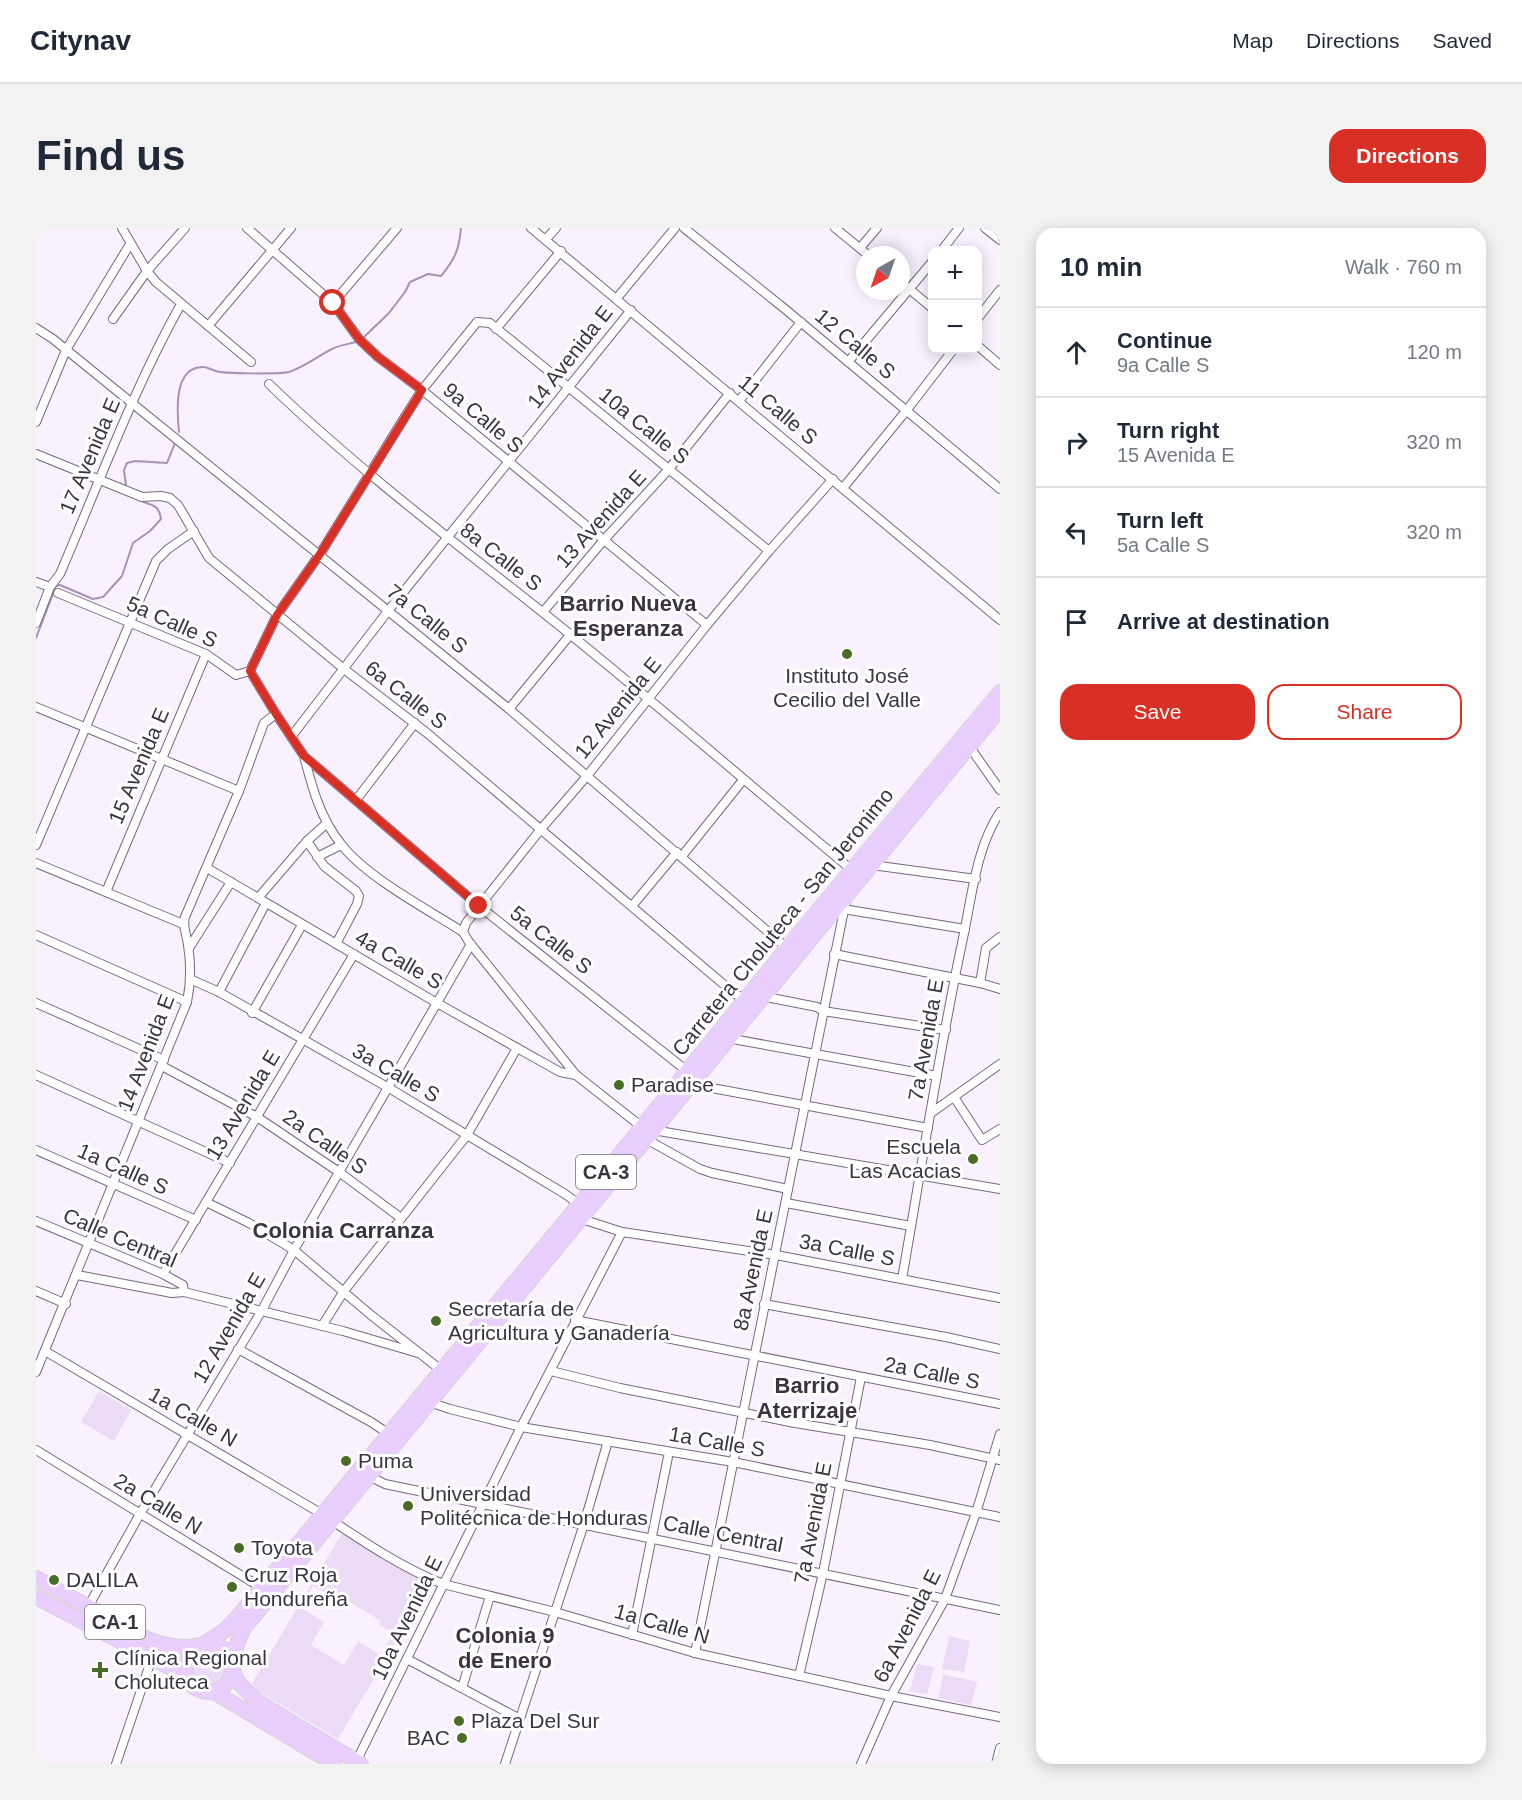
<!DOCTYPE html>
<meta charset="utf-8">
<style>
body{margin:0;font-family:Helvetica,sans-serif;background:#f2f2f3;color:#1f2937}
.controls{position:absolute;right:18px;top:18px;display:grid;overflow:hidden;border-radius:12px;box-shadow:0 3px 15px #0003}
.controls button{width:54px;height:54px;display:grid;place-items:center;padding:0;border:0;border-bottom:2px solid #e0e1e3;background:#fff;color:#1f2937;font:30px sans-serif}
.compass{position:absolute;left:820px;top:18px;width:54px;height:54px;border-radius:50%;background:#fff;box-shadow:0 3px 15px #0003;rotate:220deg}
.stop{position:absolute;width:18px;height:18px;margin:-14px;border:4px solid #d93025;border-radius:50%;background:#fff}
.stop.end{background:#d93025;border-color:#fff;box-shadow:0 2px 6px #0008}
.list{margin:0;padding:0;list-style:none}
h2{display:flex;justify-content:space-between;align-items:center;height:78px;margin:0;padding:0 24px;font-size:26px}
h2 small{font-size:20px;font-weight:400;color:#747a83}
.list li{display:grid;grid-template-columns:39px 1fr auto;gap:18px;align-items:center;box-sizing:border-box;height:90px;padding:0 24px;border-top:2px solid #e0e1e3}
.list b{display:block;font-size:22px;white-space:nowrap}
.list p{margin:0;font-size:20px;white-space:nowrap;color:#747a83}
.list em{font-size:20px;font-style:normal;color:#747a83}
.actions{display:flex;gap:12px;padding:18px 24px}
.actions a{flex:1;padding:14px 0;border:2px solid #d93025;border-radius:18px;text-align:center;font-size:21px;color:#d93025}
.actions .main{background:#d93025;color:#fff}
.icon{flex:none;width:33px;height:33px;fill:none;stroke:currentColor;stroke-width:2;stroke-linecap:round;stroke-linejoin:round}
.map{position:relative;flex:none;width:964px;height:1536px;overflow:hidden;border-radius:18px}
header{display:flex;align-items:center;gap:36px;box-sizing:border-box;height:84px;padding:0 30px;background:#fff;border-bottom:2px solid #e0e1e3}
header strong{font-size:28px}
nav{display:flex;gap:33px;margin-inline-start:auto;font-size:21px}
.intro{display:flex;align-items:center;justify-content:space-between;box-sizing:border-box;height:144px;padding:0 36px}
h1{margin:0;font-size:42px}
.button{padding:15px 27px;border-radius:18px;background:#d93025;color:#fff;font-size:21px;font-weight:700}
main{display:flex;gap:36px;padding:0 36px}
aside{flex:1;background:#fff;border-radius:18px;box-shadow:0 3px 15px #0003}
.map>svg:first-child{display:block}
.green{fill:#ebdbf6;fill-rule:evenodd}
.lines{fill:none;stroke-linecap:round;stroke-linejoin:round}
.stream{stroke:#a892b6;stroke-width:2}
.minor-casing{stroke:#776882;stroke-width:10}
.trunk-casing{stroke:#d4d2d5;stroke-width:16}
.minor{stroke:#fff;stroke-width:8}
.trunk{stroke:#eacefe;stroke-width:14}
.route{stroke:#d93025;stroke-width:8}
.poi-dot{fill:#486c25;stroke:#fff;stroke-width:2}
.labels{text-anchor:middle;stroke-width:6;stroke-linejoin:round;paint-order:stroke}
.shield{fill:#fff;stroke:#767179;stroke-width:1.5}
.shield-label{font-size:20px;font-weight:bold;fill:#3b3440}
.street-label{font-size:21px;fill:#3b3440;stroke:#fff}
.poi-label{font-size:21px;fill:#3b3440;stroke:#fff;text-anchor:start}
.neighbourhood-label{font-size:22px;font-weight:bold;fill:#3b3440;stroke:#fff}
</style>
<header>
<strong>Citynav</strong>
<nav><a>Map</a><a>Directions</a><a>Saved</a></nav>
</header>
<div class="intro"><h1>Find us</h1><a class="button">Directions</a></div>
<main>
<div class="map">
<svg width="964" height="1536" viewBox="0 0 964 1536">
<rect width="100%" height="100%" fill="#f9f2fe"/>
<!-- green -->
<g class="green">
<polygon points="63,1163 95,1182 78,1213 45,1194"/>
<path d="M307,1304L394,1356L302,1511L222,1463L216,1455ZM277,1358L301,1372L304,1368L345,1393L343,1396L358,1405L344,1427L322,1413L308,1437L275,1417L288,1394L264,1379Z"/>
<polygon points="913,1408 934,1413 928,1444 906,1441"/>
<path d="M177,1419L193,1435C191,1440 189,1449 185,1453C174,1462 157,1452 156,1439C156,1434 159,1430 161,1425Z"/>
<polygon points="881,1436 898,1439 891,1466 874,1463"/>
<polygon points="907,1446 941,1454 935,1477 902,1470"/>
</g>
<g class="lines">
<!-- stream -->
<g class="stream">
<path d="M328,109L353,85L369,64L374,54L392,46L405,48C419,31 423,22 425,0"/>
<path d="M143,204C141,184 137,139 167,139C172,139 175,142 180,143C187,146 246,146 253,144C269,139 283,127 298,120C305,117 313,116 320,114"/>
<polyline points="90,257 88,242 91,235 99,233 131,235 139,215"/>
<path d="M0,410L20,358L24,357L57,371L67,369L86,348L97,315L114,303L125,291C122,273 114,279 101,271"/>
</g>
<!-- minor casing -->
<g class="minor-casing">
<g id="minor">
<polyline points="86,0 111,43 120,54 215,134"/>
<polyline points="211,0 297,75 323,111 342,129 386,162 671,397"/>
<polyline points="495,0 964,392"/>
<polyline points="648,0 749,81 964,261"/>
<polyline points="799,0 832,27"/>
<polyline points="949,0 964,12"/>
<polyline points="510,11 520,0"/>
<polyline points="824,20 841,0"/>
<polyline points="906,22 923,0"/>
<polyline points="865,54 896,80"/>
<polyline points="581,70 639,0"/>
<polyline points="297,75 361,0"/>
<polyline points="942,90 964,62"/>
<polyline points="77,91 111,43 149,0"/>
<polyline points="172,98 255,0"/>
<polyline points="0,100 17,111 473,481 751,720"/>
<polyline points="460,101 525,23"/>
<polyline points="942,118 964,137"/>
<polyline points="812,134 896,34"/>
<path d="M233,156C318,238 413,310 505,383C611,467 712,556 816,642"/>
<polyline points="703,173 765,94"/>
<polyline points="0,194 30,122 94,16"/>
<polyline points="0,226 106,269 125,268 134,270 142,277 173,330 308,441 391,505 699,766 709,771"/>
<polyline points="807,260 870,183 917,122"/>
<polyline points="0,354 14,359"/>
<polyline points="22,365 170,426 200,447 214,443"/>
<polyline points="507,384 567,313 633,241 694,165"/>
<path d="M0,395L14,359L24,346C63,255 97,162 145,76"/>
<polyline points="214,443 241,387 284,326 367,192 386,162 441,94 454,95 733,323"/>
<polyline points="214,443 240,486 268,528 443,678 651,843"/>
<polyline points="0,479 203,563"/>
<polyline points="473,481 534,407"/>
<polyline points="255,509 352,383 595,82"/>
<polyline points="933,518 964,562"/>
<path d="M268,528C276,559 284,590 305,616C330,649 391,681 427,704"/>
<polyline points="320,572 379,495"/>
<polyline points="271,613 288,638 320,663 323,668 321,676 300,716"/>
<polyline points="0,617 120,333 132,321 158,303"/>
<polyline points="646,628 707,552"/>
<polyline points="281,629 305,617"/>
<polyline points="0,635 147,696"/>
<polyline points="836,637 940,651"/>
<polyline points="171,640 401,775 524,844 540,847 606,899"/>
<polyline points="70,664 170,426"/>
<polyline points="222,670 271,613 291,595"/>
<polyline points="596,678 641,624"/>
<polyline points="807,681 929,701"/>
<polyline points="0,707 151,774"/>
<polyline points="153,720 195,654"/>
<polyline points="798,726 944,755 964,761"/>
<polyline points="154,751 183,764 353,860 529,966 536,971 547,989 552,993 586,1004 740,1027 964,1070"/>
<polyline points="944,755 950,720 964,709"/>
<polyline points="183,764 230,675"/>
<polyline points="725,768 781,779 787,783 910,802"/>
<polyline points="0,775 128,832"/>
<polyline points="216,785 266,697"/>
<polyline points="691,810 901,848"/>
<polyline points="126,838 221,889 303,944 365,990"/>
<polyline points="0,847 194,935"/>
<polyline points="540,847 433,714 427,704 430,695 505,601 551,548 671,397 733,323 797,251"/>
<polyline points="654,856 892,900"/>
<polyline points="918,869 946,912 964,901"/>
<polyline points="895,885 964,836"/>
<polyline points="617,902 964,961"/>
<polyline points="610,911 664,941 676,945 752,961"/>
<polyline points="0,922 160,992"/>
<polyline points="170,974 213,995 258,1022 335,1087 405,1142"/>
<polyline points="750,975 875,998"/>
<polyline points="0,993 127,1046 147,1057 148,1064"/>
<polyline points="127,1046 318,726"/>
<polyline points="41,1047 136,1065 148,1064 307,1103 382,1125"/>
<path d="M866,1051C886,937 903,823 927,710C936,668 940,620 964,584"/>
<polyline points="0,1063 30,1076"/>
<polyline points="728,1076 910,1109 964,1121"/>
<polyline points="539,1092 964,1176"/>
<polyline points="286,1098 308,1063 431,907 481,820"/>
<polyline points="202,1121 335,1194 353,1206"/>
<polyline points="9,1123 286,1286"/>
<polyline points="515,1143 584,1160 759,1195 894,1217 964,1232"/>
<path d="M0,1144L151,774C155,755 155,736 152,717C151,707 146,699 149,689L203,563L228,495L240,486"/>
<polyline points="393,1174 414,1181 485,1199 697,1234 964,1289"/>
<polyline points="0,1222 226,1360"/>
<polyline points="331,1247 349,1256 368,1260 964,1382"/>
<path d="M295,1292C331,1316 367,1340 407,1356L519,1384L659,1425L855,1468L964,1489"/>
<polyline points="52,1379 104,1286 225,1084 258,1022 435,716"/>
<polyline points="596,1407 633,1224"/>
<polyline points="659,1425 810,672"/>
<polyline points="371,1431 484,1491"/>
<polyline points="763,1448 787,1345 825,1149"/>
<polyline points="426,1460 454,1368"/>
<polyline points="80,1536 116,1430"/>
<polyline points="319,1536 485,1199 586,1004"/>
<polyline points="469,1536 548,1296 572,1213"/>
<polyline points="825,1536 855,1468 909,1371 940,1285 964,1206"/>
<polyline points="960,1536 964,1520"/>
</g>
</g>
<!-- trunk casing -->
<g class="trunk-casing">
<g id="trunk">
<path d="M0,1350L109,1410C121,1415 132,1418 145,1419C159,1420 176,1411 189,1422C207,1438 191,1470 167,1463C143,1457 145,1429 163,1418"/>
<polyline points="0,1369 150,1448"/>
<polyline points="168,1416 188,1403 199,1392 541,979 751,720 964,464"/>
<polyline points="196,1434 202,1413 208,1400 964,481"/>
<polyline points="197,1442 202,1454 221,1473 325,1536"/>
<polyline points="178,1464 298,1536"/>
</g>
</g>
<!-- minor -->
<use href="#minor" class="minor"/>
<!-- trunk -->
<use href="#trunk" class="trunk"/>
</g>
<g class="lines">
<!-- route -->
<polyline class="route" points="297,75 323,111 342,129 386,162 284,326 241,387 214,443 240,486 268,528 443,678"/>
</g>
<!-- markers -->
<g class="poi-dot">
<circle cx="811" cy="426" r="6"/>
<circle cx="583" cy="857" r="6"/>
<circle cx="937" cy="931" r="6"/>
<circle cx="400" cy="1093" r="6"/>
<circle cx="310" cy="1233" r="6"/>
<circle cx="372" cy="1278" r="6"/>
<circle cx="203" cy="1320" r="6"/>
<circle cx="18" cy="1352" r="6"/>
<circle cx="196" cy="1359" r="6"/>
<path d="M61 1433h6v6h6v6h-6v6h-6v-6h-6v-6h6z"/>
<circle cx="423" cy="1493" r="6"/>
<circle cx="426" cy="1510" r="6"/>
</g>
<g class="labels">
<!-- shield labels -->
<g class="shield">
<rect x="540" y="927" width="60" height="34" rx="4.5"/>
<rect x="49" y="1377" width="60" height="34" rx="4.5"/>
</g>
<g class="shield-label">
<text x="570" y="951">CA-3</text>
<text x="79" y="1401">CA-1</text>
</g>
<!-- street labels -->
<g class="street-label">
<text transform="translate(819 116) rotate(40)" y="7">12 Calle S</text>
<text transform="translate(534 129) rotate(-52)" y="7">14 Avenida E</text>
<text transform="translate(742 182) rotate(40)" y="7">11 Calle S</text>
<text transform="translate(447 190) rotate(40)" y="7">9a Calle S</text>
<text transform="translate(608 198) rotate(39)" y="7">10a Calle S</text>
<text transform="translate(54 228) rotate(-67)" y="7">17 Avenida E</text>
<text transform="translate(565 291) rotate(-48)" y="7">13 Avenida E</text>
<text transform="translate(465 329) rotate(38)" y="7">8a Calle S</text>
<text transform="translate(391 391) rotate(39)" y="7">7a Calle S</text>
<text transform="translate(136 394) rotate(24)" y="7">5a Calle S</text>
<text transform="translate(370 467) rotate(38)" y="7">6a Calle S</text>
<text transform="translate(582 480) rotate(-51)" y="7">12 Avenida E</text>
<text transform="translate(103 538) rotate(-67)" y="7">15 Avenida E</text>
<text transform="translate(747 694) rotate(-51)" y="7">Carretera Choluteca - San Jeronimo</text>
<text transform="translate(515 712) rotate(38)" y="7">5a Calle S</text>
<text transform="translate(363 732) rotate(30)" y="7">4a Calle S</text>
<text transform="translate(890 812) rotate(-80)" y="7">7a Avenida E</text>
<text transform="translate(110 825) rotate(-69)" y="7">14 Avenida E</text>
<text transform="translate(360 845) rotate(30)" y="7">3a Calle S</text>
<text transform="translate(207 877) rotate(-59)" y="7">13 Avenida E</text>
<text transform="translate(289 914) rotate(35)" y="7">2a Calle S</text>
<text transform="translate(87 941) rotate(24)" y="7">1a Calle S</text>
<text transform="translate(84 1010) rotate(23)" y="7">Calle Central</text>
<text transform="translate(811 1022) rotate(11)" y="7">3a Calle S</text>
<text transform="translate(717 1042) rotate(-78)" y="7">8a Avenida E</text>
<text transform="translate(193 1100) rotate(-60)" y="7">12 Avenida E</text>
<text transform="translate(896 1145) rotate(11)" y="7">2a Calle S</text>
<text transform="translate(157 1189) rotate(30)" y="7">1a Calle N</text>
<text transform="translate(681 1214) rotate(10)" y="7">1a Calle S</text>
<text transform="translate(122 1276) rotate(31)" y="7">2a Calle N</text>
<text transform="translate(777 1295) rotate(-79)" y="7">7a Avenida E</text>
<text transform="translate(687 1306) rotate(11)" y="7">Calle Central</text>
<text transform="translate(371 1390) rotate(-64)" y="7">10a Avenida E</text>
<text transform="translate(626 1396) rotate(16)" y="7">1a Calle N</text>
<text transform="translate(871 1398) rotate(-63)" y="7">6a Avenida E</text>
</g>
<!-- poi labels -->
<g class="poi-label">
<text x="811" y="455" text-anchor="middle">Instituto José<tspan x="811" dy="24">Cecilio del Valle</tspan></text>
<text x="595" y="864">Paradise</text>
<text x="925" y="926" text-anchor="end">Escuela<tspan x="925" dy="24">Las Acacias</tspan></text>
<text x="412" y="1088">Secretaría de<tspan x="412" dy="24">Agricultura y Ganadería</tspan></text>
<text x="322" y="1240">Puma</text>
<text x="384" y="1273">Universidad<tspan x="384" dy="24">Politécnica de Honduras</tspan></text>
<text x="215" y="1327">Toyota</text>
<text x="208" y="1354">Cruz Roja<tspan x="208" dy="24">Hondureña</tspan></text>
<text x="30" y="1359">DALILA</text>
<text x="78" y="1437">Clínica Regional<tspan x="78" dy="24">Choluteca</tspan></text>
<text x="435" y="1500">Plaza Del Sur</text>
<text x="414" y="1517" text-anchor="end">BAC</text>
</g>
<!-- neighbourhood labels -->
<g class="neighbourhood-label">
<text x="592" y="383">Barrio Nueva<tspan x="592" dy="25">Esperanza</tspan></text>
<text x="307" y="1010">Colonia Carranza</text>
<text x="771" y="1165">Barrio<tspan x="771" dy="25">Aterrizaje</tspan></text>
<text x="469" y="1415">Colonia 9<tspan x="469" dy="25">de Enero</tspan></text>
</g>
</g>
</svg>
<div class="controls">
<button>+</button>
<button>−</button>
</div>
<svg class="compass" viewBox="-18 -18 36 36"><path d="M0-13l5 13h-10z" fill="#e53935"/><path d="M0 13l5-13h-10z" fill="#747a83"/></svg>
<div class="stop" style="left:297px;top:75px"></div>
<div class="stop end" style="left:443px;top:678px"></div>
</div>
<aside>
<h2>10 min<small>Walk · 760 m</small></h2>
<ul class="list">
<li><svg class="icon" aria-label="ahead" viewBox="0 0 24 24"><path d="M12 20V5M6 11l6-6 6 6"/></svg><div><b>Continue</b><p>9a Calle S</p></div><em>120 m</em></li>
<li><svg class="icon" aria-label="right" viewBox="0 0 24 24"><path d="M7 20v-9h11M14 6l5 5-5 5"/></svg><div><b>Turn right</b><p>15 Avenida E</p></div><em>320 m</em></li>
<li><svg class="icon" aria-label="left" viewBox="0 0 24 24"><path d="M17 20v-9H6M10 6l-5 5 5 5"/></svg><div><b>Turn left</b><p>5a Calle S</p></div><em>320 m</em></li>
<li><svg class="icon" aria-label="arrive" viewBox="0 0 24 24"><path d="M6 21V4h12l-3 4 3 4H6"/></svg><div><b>Arrive at destination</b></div></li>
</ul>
<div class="actions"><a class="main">Save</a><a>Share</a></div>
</aside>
</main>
